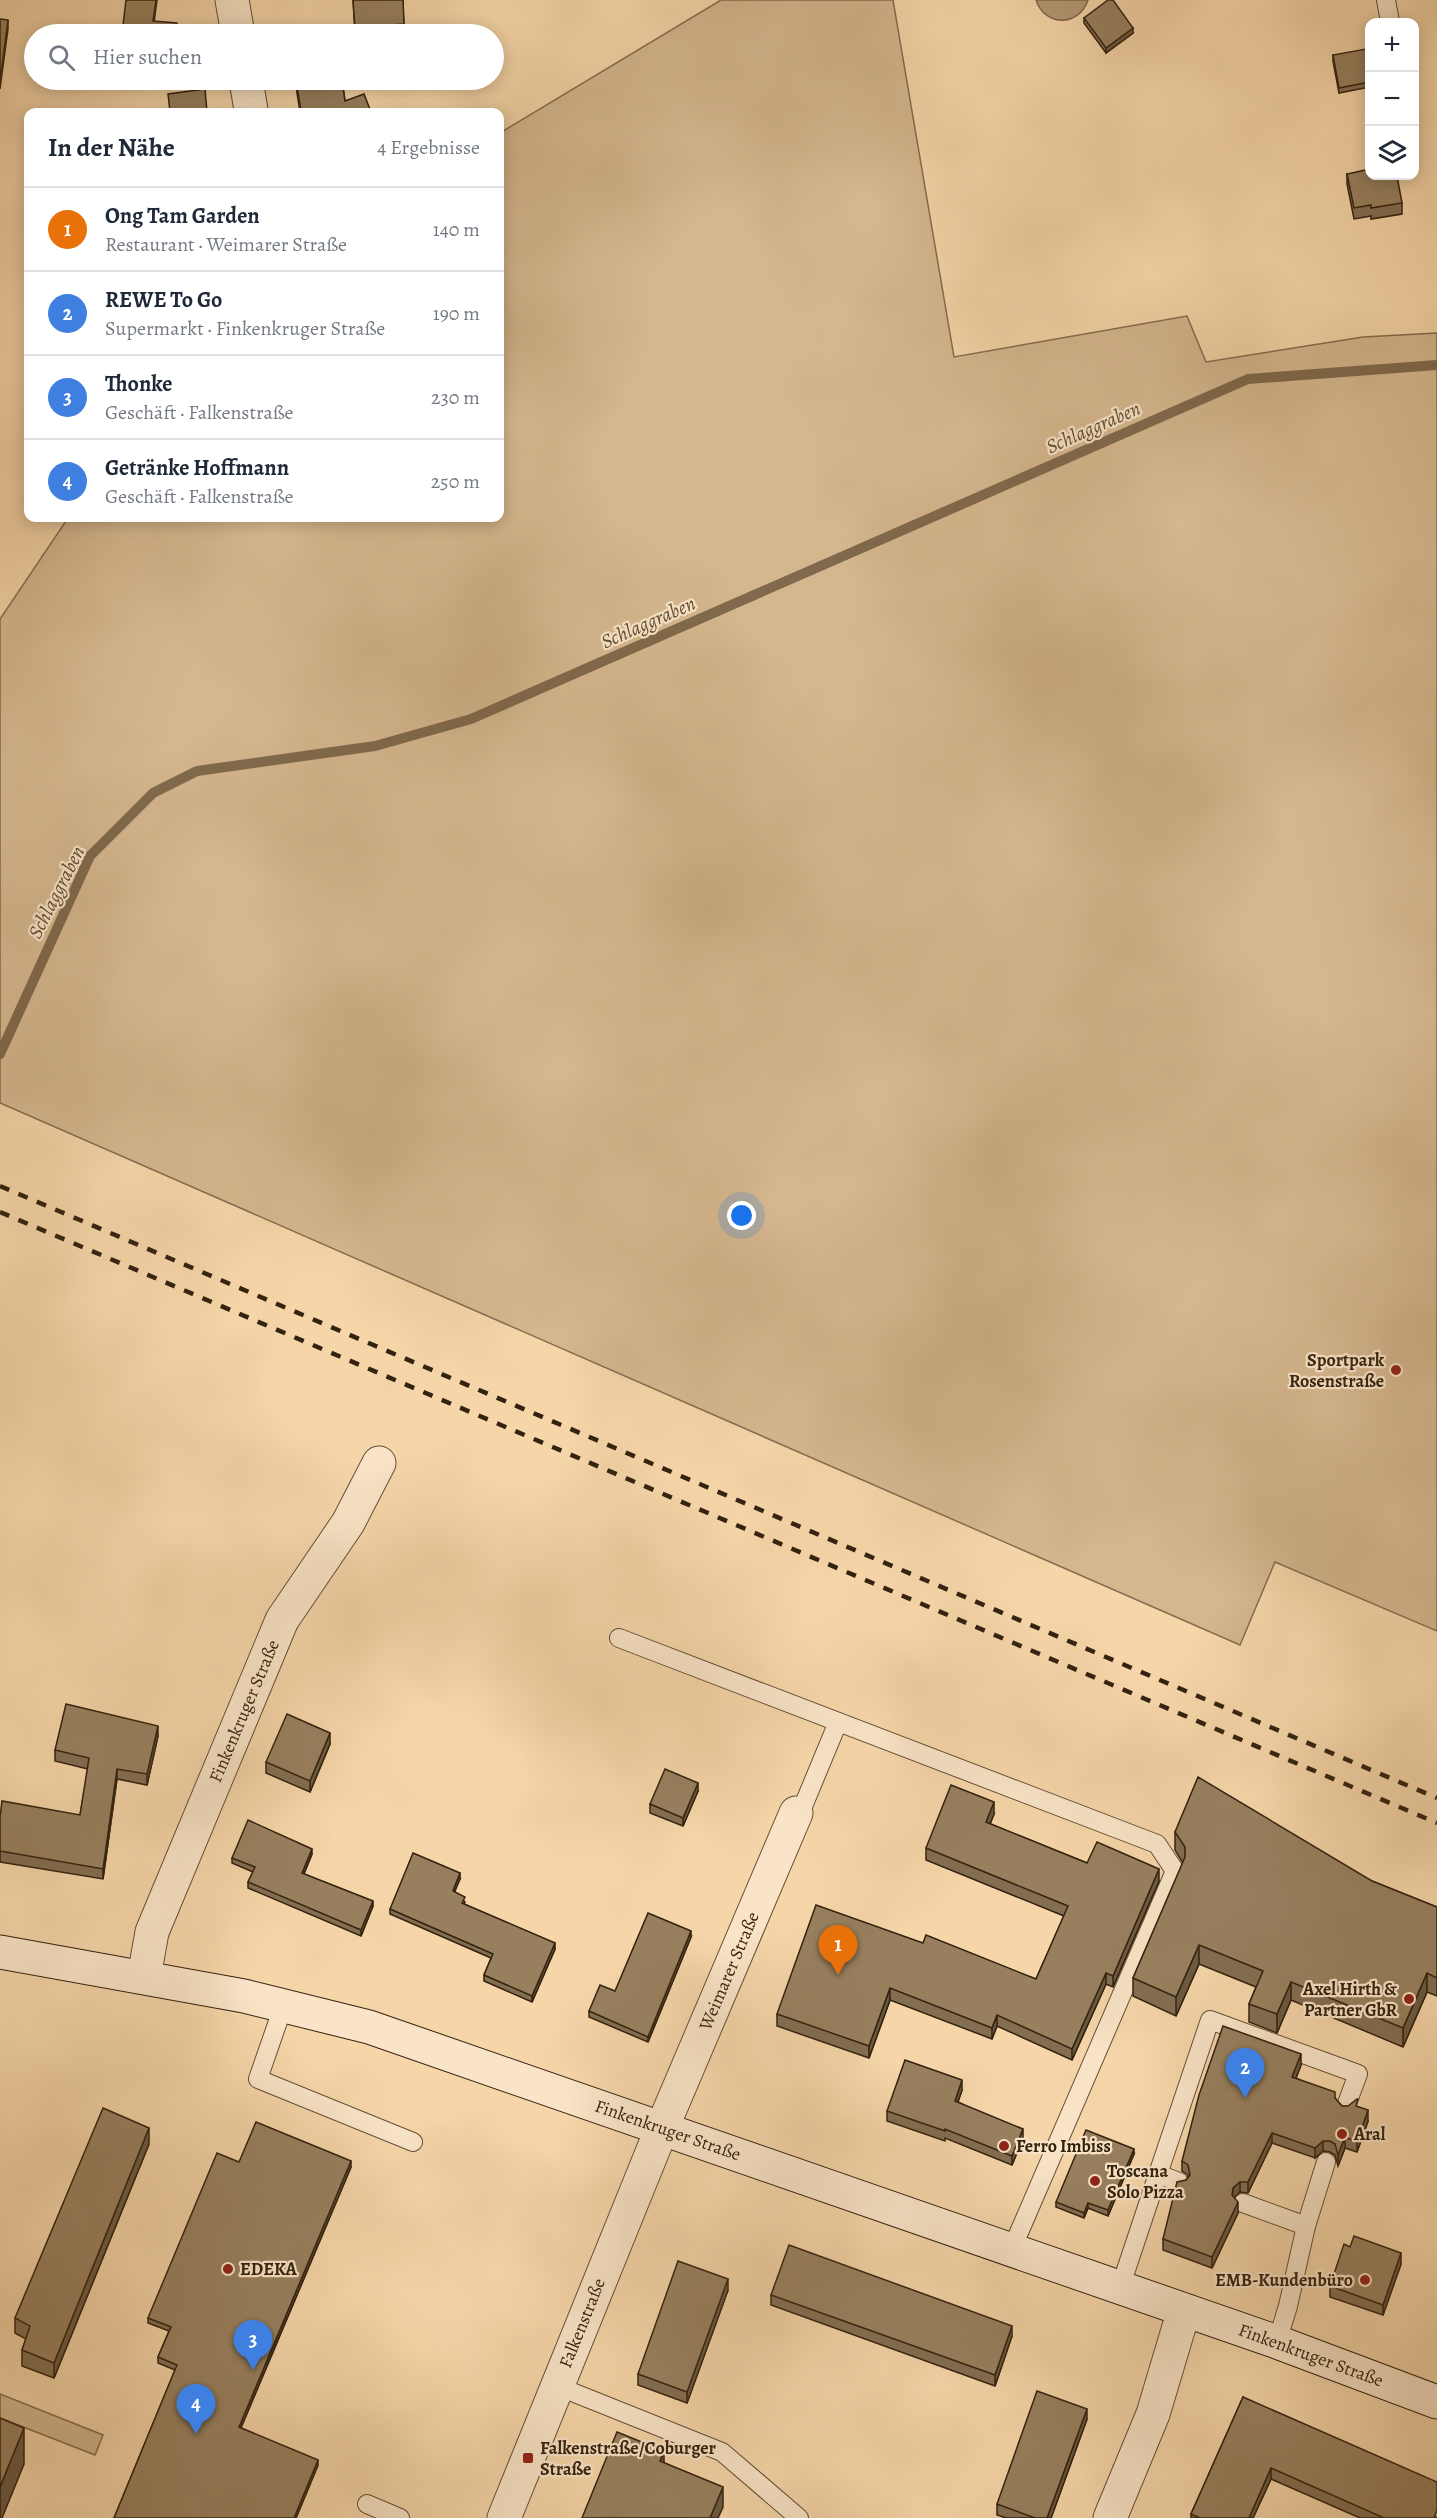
<!DOCTYPE html>
<html lang="de">
<meta charset="utf-8">
<style>
body{margin:0;font-family:Alegreya,serif;background:#f6f6f7;color:#1f2937}
.controls{position:absolute;right:18px;top:18px;display:grid;overflow:hidden;border-radius:12px;box-shadow:0 3px 15px #0003}
.controls button{width:54px;height:54px;display:grid;place-items:center;padding:0;border:0;border-bottom:2px solid #e0e1e3;background:#fff;color:#1f2937;font:30px sans-serif}
.you{position:absolute;left:742px;top:1216px;width:21px;height:21px;margin:-15px;border:4px solid #fff;border-radius:50%;background:#1a73e8;box-shadow:0 0 0 9px #1a73e833}
.badge{display:grid;place-items:center;width:39px;height:39px;border-radius:50%;background:#db2777;color:#fff;font-size:20px;font-weight:700}
.pin{position:absolute;translate:-50% -50px;filter:drop-shadow(0 2px 3px #0008)}
.pin::after{content:'';position:absolute;top:32px;width:21px;height:18px;background:inherit;clip-path:polygon(0 0,100% 0,50% 100%)}
.list{margin:0;padding:0;list-style:none}
h2{display:flex;justify-content:space-between;align-items:center;height:78px;margin:0;padding:0 24px;font-size:26px}
h2 small{font-size:20px;font-weight:400;color:#747a83}
.list li{display:grid;grid-template-columns:39px 1fr auto;gap:18px;align-items:center;box-sizing:border-box;height:84px;padding:0 24px;border-top:2px solid #e0e1e3}
.list b{display:block;font-size:22px;white-space:nowrap}
.list p{margin:0;font-size:20px;white-space:nowrap;color:#747a83}
.list em{font-size:20px;font-style:normal;color:#747a83}
.icon{flex:none;width:33px;height:33px;fill:none;stroke:currentColor;stroke-width:2;stroke-linecap:round;stroke-linejoin:round}
.map{position:relative;flex:none;width:1437px;height:2518px;overflow:hidden}
.search{position:absolute;background:#fff;box-shadow:0 3px 15px #0003;left:24px;top:24px;width:480px;height:66px;display:flex;align-items:center;gap:15px;box-sizing:border-box;padding:0 21px;border-radius:33px;color:#747a83;font-size:22px}
.panel{position:absolute;background:#fff;box-shadow:0 3px 15px #0003;left:24px;top:108px;width:480px;height:414px;border-radius:12px}
.map>svg:first-child{display:block}
.green{fill:#d5b78f;stroke:#846c4f;stroke-width:1.5}
.water{fill:#b49975;stroke:#80694c;stroke-width:1.5}
.lines{fill:none;stroke-linecap:round;stroke-linejoin:round}
.stream{stroke:#80694c;stroke-width:10}
.lane-casing{stroke:#644f36;stroke-width:20}
.street-casing{stroke:#644f36;stroke-width:35}
.secondary-casing{stroke:#33220f;stroke-width:35}
.lane{stroke:#f9e4c7;stroke-width:18}
.street{stroke:#f9e4c7;stroke-width:33}
.secondary{stroke:#f9e4c7;stroke-width:33}
.rail{stroke:#33220f;stroke-width:4.5;stroke-dasharray:10 10;stroke-linecap:butt}
.wall{fill:#836e52;stroke:#33220f;stroke-width:1.5}
.shaded-wall{fill:#6a5a42;stroke:#33220f;stroke-width:1.5}
.building{fill:#98805f;stroke:#33220f;stroke-width:1.5}
.poi-dot{fill:#8f2418;stroke:#f9e4c7;stroke-width:2}
.labels{text-anchor:middle;stroke-width:4.5;stroke-linejoin:round;paint-order:stroke}
.poi-label{font-size:18px;font-weight:bold;fill:#33220f;stroke:#f9e4c7;text-anchor:start}
.street-label{font-size:18px;fill:#33220f;stroke:#f9e4c7}
.water-label{font-size:20px;font-style:italic;fill:#604c33;stroke:#f9e4c7}
</style>
<div class="map">
<svg width="1437" height="2518" viewBox="0 0 1437 2518">
<rect width="100%" height="100%" fill="#f6d6a9"/>
<filter id="stains"><feTurbulence type="fractalNoise" baseFrequency=".00333" numOctaves="4"/><feColorMatrix values="0 0 0 0 .2 0 0 0 0 .09 0 0 0 0 .02 0 0 0 .5 -.17"/></filter>
<radialGradient id="worn" r=".72"><stop offset=".6" stop-color="#630" stop-opacity="0"/><stop offset="1" stop-color="#630" stop-opacity=".3"/></radialGradient>
<!-- green -->
<g class="green">
<polygon points="721,0 893,0 954,357 1187,316 1206,362 1363,337 1437,333 1437,1631 1275,1562 1240,1645 0,1103 0,619 68,518 500,518 500,133"/>
<polygon points="0,2394 103,2435 95,2455 0,2418"/>
</g>
<!-- water -->
<path class="water" d="M1036,0H1088C1079,27 1045,27 1036,0Z"/>
<g class="lines">
<!-- stream -->
<polyline class="stream" points="0,1054 90,856 153,793 197,771 375,746 471,719 1248,379 1437,365"/>
<!-- lane casing -->
<g class="lane-casing">
<g id="lane">
<polyline points="1386,0 1390,22"/>
<polyline points="619,1638 1157,1844 1175,1871 1011,2251"/>
<polyline points="796,1813 804,1804 838,1722"/>
<polyline points="284,2004 258,2079 413,2142"/>
<polyline points="1158,2174 1210,2020 1358,2074 1346,2106"/>
<polyline points="1243,2203 1306,2226 1288,2306 1277,2342"/>
<polyline points="1306,2226 1326,2162"/>
<polyline points="1120,2288 1158,2174 1179,2182"/>
<polyline points="557,2386 722,2452 799,2518"/>
<polyline points="367,2504 400,2518"/>
</g>
</g>
<!-- street casing -->
<g class="street-casing">
<g id="street">
<polyline points="232,0 238,34"/>
<polyline points="246,80 251,110"/>
<polyline points="144,1977 152,1932 282,1620 348,1523 379,1463"/>
<polyline points="504,2518 662,2128 796,1813"/>
<polyline points="1110,2518 1153,2414 1184,2310"/>
</g>
</g>
<!-- secondary casing -->
<g class="secondary-casing">
<polyline id="secondary" points="0,1952 244,1996 369,2027 1277,2342 1437,2402"/>
</g>
<!-- lane -->
<use href="#lane" class="lane"/>
<!-- street -->
<use href="#street" class="street"/>
<!-- secondary -->
<use href="#secondary" class="secondary"/>
<!-- rail -->
<g class="rail">
<polyline points="0,1186 1437,1798"/>
<polyline points="0,1212 1437,1823"/>
</g>
</g>
<!-- wall -->
<g class="wall">
<polygon points="353,0 403,0 404,34 355,34"/>
<polygon points="1084,18 1133,33 1106,53 1084,23"/>
<polygon points="1333,55 1370,65 1370,87 1339,93 1333,61"/>
<polygon points="295,80 342,80 345,101 371,112 300,112"/>
<polygon points="1347,174 1402,203 1402,214 1371,219 1371,216 1354,219 1347,184"/>
<polygon points="158,1736 147,1785 117,1779 103,1879 0,1862 0,1817 80,1815 88,1769 55,1761 55,1750"/>
<polygon points="330,1744 310,1792 266,1773 266,1762"/>
<polygon points="698,1791 683,1826 650,1813 650,1804"/>
<polygon points="994,1814 990,1824 1087,1863 1159,1881 1113,1987 1106,1984 1072,2060 997,2026 992,2039 890,2000 869,2058 777,2026 777,2014 923,1943 1036,1979 1064,1916 926,1860 926,1848"/>
<polygon points="1175,1832 1372,1881 1437,1907 1437,1996 1427,1992 1403,2047 1291,2000 1277,2033 1249,2022 1249,2004 1256,1987 1199,1964 1176,2016 1133,1996 1133,1978 1183,1863 1175,1850"/>
<polygon points="312,1854 304,1874 373,1906 361,1936 248,1888 248,1882 253,1872 232,1863 232,1858"/>
<polygon points="460,1879 454,1891 465,1902 464,1904 555,1949 532,2002 484,1981 484,1975 491,1958 390,1914 390,1909"/>
<polygon points="691,1937 648,2042 589,2017 589,2011"/>
<polygon points="1301,2065 1296,2078 1335,2098 1342,2106 1358,2107 1368,2121 1357,2152 1345,2148 1338,2166 1335,2155 1330,2152 1323,2151 1315,2158 1272,2143 1248,2193 1240,2192 1234,2197 1238,2213 1212,2268 1163,2250 1163,2239 1186,2180 1188,2177 1188,2175 1182,2171 1182,2161"/>
<polygon points="962,2090 958,2102 1023,2138 1012,2165 945,2138 945,2141 887,2121 887,2111"/>
<polygon points="149,2144 54,2378 22,2366 22,2350 26,2339 15,2333 15,2318"/>
<polygon points="1134,2154 1108,2216 1088,2208 1084,2218 1056,2207 1056,2202"/>
<polygon points="239,2162 351,2167 241,2428 318,2465 296,2518 114,2518 175,2370 158,2363 158,2357 169,2331 148,2323 148,2318"/>
<polygon points="1401,2264 1383,2315 1330,2297 1330,2286"/>
<polygon points="728,2290 687,2403 638,2385 638,2374"/>
<polygon points="771,2295 1012,2336 995,2386 771,2305"/>
<polygon points="1243,2397 1437,2518 1360,2518 1271,2479 1253,2518 1191,2518 1191,2514"/>
<polygon points="1087,2419 1051,2518 1006,2518 997,2515 997,2504"/>
</g>
<!-- shaded-wall -->
<g class="shaded-wall">
<polygon points="156,0 157,0 153,30 153,21"/>
<polygon points="8,20 8,29 0,89 0,81"/>
<polygon points="1133,28 1133,33 1106,53 1106,48"/>
<polygon points="158,1726 158,1736 147,1785 147,1774"/>
<polygon points="330,1733 330,1744 310,1792 310,1781"/>
<polygon points="117,1769 117,1779 103,1879 103,1869"/>
<polygon points="698,1783 698,1791 683,1826 683,1818"/>
<polygon points="994,1802 994,1814 986,1834 986,1822"/>
<polygon points="312,1849 312,1854 302,1878 302,1873"/>
<polygon points="1159,1869 1159,1881 1113,1987 1113,1976"/>
<polygon points="460,1873 460,1879 453,1896 453,1891"/>
<polygon points="373,1901 373,1906 361,1936 361,1930"/>
<polygon points="691,1931 691,1937 648,2042 648,2037"/>
<polygon points="555,1943 555,1949 532,2002 532,1996"/>
<polygon points="1199,1945 1199,1964 1176,2016 1176,1997"/>
<polygon points="1106,1973 1106,1984 1072,2060 1072,2049"/>
<polygon points="1427,1973 1427,1992 1403,2047 1403,2028"/>
<polygon points="1291,1982 1291,2000 1277,2033 1277,2014"/>
<polygon points="890,1988 890,2000 869,2058 869,2046"/>
<polygon points="997,2015 997,2026 992,2039 992,2028"/>
<polygon points="1301,2054 1301,2065 1292,2088 1292,2077"/>
<polygon points="962,2080 962,2090 955,2110 955,2101"/>
<polygon points="1368,2110 1368,2121 1357,2152 1357,2142"/>
<polygon points="149,2128 149,2144 54,2378 54,2363"/>
<polygon points="1023,2129 1023,2138 1012,2165 1012,2156"/>
<polygon points="1272,2133 1272,2143 1248,2193 1248,2182"/>
<polygon points="1345,2137 1345,2148 1338,2166 1338,2155"/>
<polygon points="1323,2141 1323,2151 1315,2158 1315,2148"/>
<polygon points="1134,2149 1134,2154 1108,2216 1108,2210"/>
<polygon points="351,2161 351,2167 239,2432 239,2427"/>
<polygon points="1240,2182 1240,2192 1233,2199 1232,2206 1233,2188"/>
<polygon points="1238,2202 1238,2213 1212,2268 1212,2257"/>
<polygon points="1088,2203 1088,2208 1084,2218 1084,2213"/>
<polygon points="1401,2253 1401,2264 1383,2315 1383,2305"/>
<polygon points="728,2279 728,2290 687,2403 687,2392"/>
<polygon points="1012,2326 1012,2336 995,2386 995,2375"/>
<polygon points="1087,2409 1087,2419 1051,2518 1047,2518"/>
<polygon points="24,2428 24,2464 2,2518 0,2518 0,2487"/>
<polygon points="664,2451 664,2471 660,2461"/>
<polygon points="318,2460 318,2465 296,2518 294,2518"/>
<polygon points="1271,2468 1271,2479 1253,2518 1249,2518"/>
<polygon points="723,2487 723,2507 718,2518 710,2518"/>
</g>
<!-- building -->
<g class="building">
<polygon points="126,0 156,0 153,21 177,23 176,34 122,34"/>
<polygon points="353,0 403,0 404,24 355,28"/>
<polygon points="1108,0 1113,0 1133,28 1106,48 1084,18"/>
<polygon points="0,19 8,20 0,81"/>
<polygon points="1366,49 1370,65 1370,82 1339,88 1333,55"/>
<polygon points="296,80 342,80 345,101 364,94 371,112 312,112 311,110 301,111"/>
<polygon points="205,89 207,112 170,112 168,94"/>
<polygon points="1370,169 1370,176 1397,176 1402,203 1371,208 1371,205 1354,208 1347,174"/>
<polygon points="66,1704 158,1726 147,1774 117,1769 103,1869 0,1851 0,1817 2,1801 80,1815 89,1758 55,1750"/>
<polygon points="287,1714 330,1733 310,1781 266,1762"/>
<polygon points="665,1769 698,1783 683,1818 650,1804"/>
<polygon points="1198,1777 1372,1881 1437,1907 1437,1978 1427,1973 1403,2028 1291,1982 1277,2014 1249,2004 1263,1971 1199,1945 1176,1997 1133,1978 1185,1857 1185,1847 1175,1832"/>
<polygon points="951,1785 994,1802 986,1822 1087,1863 1097,1842 1159,1869 1113,1976 1106,1973 1072,2049 997,2015 992,2028 890,1988 869,2046 777,2014 816,1905 923,1943 926,1935 1036,1979 1068,1906 926,1848"/>
<polygon points="248,1820 312,1849 302,1873 373,1901 361,1930 248,1882 255,1867 232,1858"/>
<polygon points="413,1853 460,1873 453,1891 465,1897 462,1903 555,1943 532,1996 484,1975 493,1954 390,1909"/>
<polygon points="648,1913 691,1931 648,2037 589,2011 600,1985 615,1991"/>
<polygon points="1223,2026 1301,2054 1292,2077 1335,2092 1335,2098 1342,2106 1348,2106 1357,2099 1358,2099 1356,2106 1368,2110 1357,2142 1345,2137 1338,2155 1335,2144 1330,2141 1323,2141 1315,2148 1272,2133 1248,2182 1240,2182 1233,2188 1232,2195 1238,2202 1212,2257 1163,2239 1177,2182 1186,2180 1190,2175 1188,2165 1182,2161 1199,2095"/>
<polygon points="905,2060 962,2080 955,2101 1023,2129 1012,2156 945,2129 945,2131 887,2111"/>
<polygon points="103,2108 149,2128 54,2363 22,2350 30,2326 15,2318"/>
<polygon points="256,2122 351,2161 239,2427 318,2460 294,2518 114,2518 177,2365 158,2357 171,2327 148,2318 217,2153 239,2162"/>
<polygon points="1086,2130 1134,2149 1108,2210 1088,2203 1084,2213 1056,2202"/>
<polygon points="1354,2236 1401,2253 1383,2305 1330,2286 1344,2244 1350,2247"/>
<polygon points="789,2245 1012,2326 995,2375 771,2295"/>
<polygon points="678,2261 728,2279 687,2392 638,2374"/>
<polygon points="1037,2391 1087,2409 1047,2518 1035,2518 997,2504"/>
<polygon points="1243,2397 1437,2482 1437,2510 1434,2518 1384,2518 1271,2468 1249,2518 1200,2518 1191,2514"/>
<polygon points="0,2418 24,2428 0,2487"/>
<polygon points="617,2432 664,2451 660,2461 723,2487 710,2518 582,2518"/>
</g>
<!-- markers -->
<g class="poi-dot">
<circle cx="1396" cy="1370" r="6"/>
<circle cx="1409" cy="1999" r="6"/>
<circle cx="1342" cy="2134" r="6"/>
<circle cx="1004" cy="2146" r="6"/>
<circle cx="1095" cy="2181" r="6"/>
<circle cx="228" cy="2269" r="6"/>
<circle cx="1365" cy="2280" r="6"/>
<rect x="522" y="2452" width="12" height="12" rx="3"/>
</g>
<g class="labels">
<!-- poi labels -->
<g class="poi-label">
<text x="1384" y="1366" text-anchor="end">Sportpark<tspan x="1384" dy="21">Rosenstraße</tspan></text>
<text x="1397" y="1995" text-anchor="end">Axel Hirth &amp;<tspan x="1397" dy="21">Partner GbR</tspan></text>
<text x="1354" y="2140">Aral</text>
<text x="1016" y="2152">Ferro Imbiss</text>
<text x="1107" y="2177">Toscana<tspan x="1107" dy="21">Solo Pizza</tspan></text>
<text x="240" y="2275">EDEKA</text>
<text x="1353" y="2286" text-anchor="end">EMB-Kundenbüro</text>
<text x="540" y="2454">Falkenstraße/Coburger<tspan x="540" dy="21">Straße</tspan></text>
</g>
<!-- street labels -->
<g class="street-label">
<text transform="translate(244 1711) rotate(-67)" y="6">Finkenkruger Straße</text>
<text transform="translate(729 1971) rotate(-67)" y="6">Weimarer Straße</text>
<text transform="translate(668 2130) rotate(19)" y="6">Finkenkruger Straße</text>
<text transform="translate(582 2323) rotate(-68)" y="6">Falkenstraße</text>
<text transform="translate(1311 2355) rotate(20)" y="6">Finkenkruger Straße</text>
</g>
<!-- water labels -->
<g class="water-label">
<text transform="translate(1093 427) rotate(-24)" y="7">Schlaggraben</text>
<text transform="translate(648 622) rotate(-24)" y="7">Schlaggraben</text>
<text transform="translate(56 892) rotate(-63)" y="7">Schlaggraben</text>
</g>
</g>
<rect width="100%" height="100%" filter="url(#stains)"/>
<rect width="100%" height="100%" fill="url(#worn)"/>
</svg>
<div class="controls">
<button>+</button>
<button>−</button>
<button><svg class="icon" aria-label="layers" viewBox="0 0 24 24"><path d="M12 4l9 5-9 5-9-5zM3 14l9 5 9-5"/></svg></button>
</div>
<div class="you"></div>
<div class="pin badge" style="left:838px;top:1975px;background:#e8710a">1</div>
<div class="pin badge" style="left:1245px;top:2098px;background:#3f7fe0">2</div>
<div class="pin badge" style="left:253px;top:2370px;background:#3f7fe0">3</div>
<div class="pin badge" style="left:196px;top:2434px;background:#3f7fe0">4</div>
<div class="search"><svg class="icon" aria-label="search" viewBox="0 0 24 24"><circle cx="10" cy="10" r="6"/><path d="M15 15l6 6"/></svg>Hier suchen</div>
<section class="panel">
<h2>In der Nähe<small>4 Ergebnisse</small></h2>
<ul class="list">
<li><span class="badge" style="background:#e8710a">1</span><div><b>Ong Tam Garden</b><p>Restaurant · Weimarer Straße</p></div><em>140 m</em></li>
<li><span class="badge" style="background:#3f7fe0">2</span><div><b>REWE To Go</b><p>Supermarkt · Finkenkruger Straße</p></div><em>190 m</em></li>
<li><span class="badge" style="background:#3f7fe0">3</span><div><b>Thonke</b><p>Geschäft · Falkenstraße</p></div><em>230 m</em></li>
<li><span class="badge" style="background:#3f7fe0">4</span><div><b>Getränke Hoffmann</b><p>Geschäft · Falkenstraße</p></div><em>250 m</em></li>
</ul>
</section>
</div>
